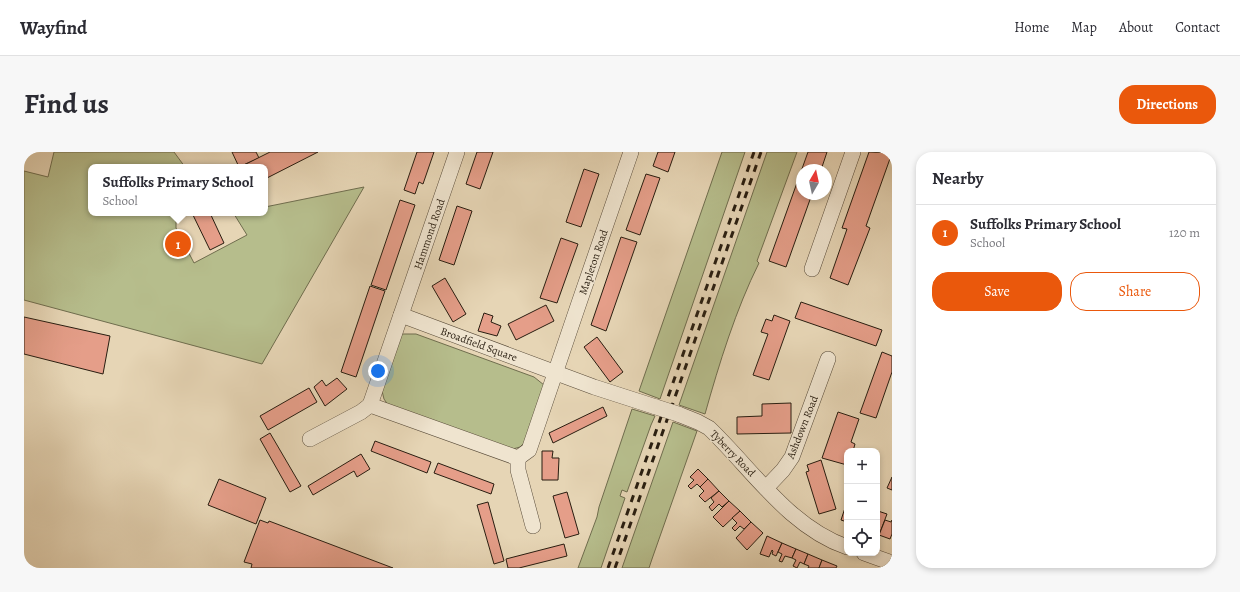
<!DOCTYPE html>
<meta charset="utf-8">
<style>
body{margin:0;font-family:Alegreya,serif;background:#f7f7f7;color:#2b2b33}
.controls{position:absolute;right:12px;bottom:12px;display:grid;overflow:hidden;border-radius:8px;box-shadow:0 2px 6px #0003}
.controls button{width:36px;height:36px;display:grid;place-items:center;padding:0;border:0;border-bottom:1px solid #e1e1e2;background:#fff;color:#2b2b33;font:20px sans-serif}
.compass{position:absolute;left:772px;top:12px;width:36px;height:36px;border-radius:50%;background:#fff;box-shadow:0 2px 6px #0003;rotate:9deg}
.you{position:absolute;left:354px;top:219px;width:14px;height:14px;margin:-10px;border:3px solid #fff;border-radius:50%;background:#1a73e8;box-shadow:0 0 0 6px #1a73e833}
.badge{display:grid;place-items:center;width:26px;height:26px;border-radius:50%;background:#ea580c;color:#fff;font-size:13px;font-weight:700}
.pin{position:absolute;translate:-50% -50%;border:2px solid #fff;box-shadow:0 1px 4px #0006}
.popup{position:absolute;left:64px;top:12px;width:180px;height:52px;box-sizing:border-box;display:grid;place-content:center;border-radius:8px;background:#fff;filter:drop-shadow(0 1px 3px #0005);font-size:13px;white-space:nowrap;color:#7c7c81}
.popup b{font-size:15px;color:#2b2b33}
.popup::after{content:'';position:absolute;left:50%;top:100%;margin-left:-8px;border:8px solid transparent;border-top-color:#fff}
.list{margin:0;padding:0;list-style:none}
h2{display:flex;justify-content:space-between;align-items:center;height:52px;margin:0;padding:0 16px;font-size:17px}
h2 small{font-size:13px;font-weight:400;color:#7c7c81}
.list li{display:grid;grid-template-columns:26px 1fr auto;gap:12px;align-items:center;box-sizing:border-box;height:56px;padding:0 16px;border-top:1px solid #e1e1e2}
.list b{display:block;font-size:15px;white-space:nowrap}
.list p{margin:0;font-size:13px;white-space:nowrap;color:#7c7c81}
.list em{font-size:13px;font-style:normal;color:#7c7c81}
.actions{display:flex;gap:8px;padding:12px 16px}
.actions a{flex:1;padding:9px 0;border:1px solid #ea580c;border-radius:16px;text-align:center;font-size:14px;color:#ea580c}
.actions .main{background:#ea580c;color:#fff}
.icon{flex:none;width:22px;height:22px;fill:none;stroke:currentColor;stroke-width:2;stroke-linecap:round;stroke-linejoin:round}
.map{position:relative;flex:none;width:868px;height:416px;overflow:hidden;border-radius:16px}
header{display:flex;align-items:center;gap:24px;box-sizing:border-box;height:56px;padding:0 20px;background:#fff;border-bottom:1px solid #e1e1e2}
header strong{font-size:19px}
nav{display:flex;gap:22px;margin-inline-start:auto;font-size:14px}
.intro{display:flex;align-items:center;justify-content:space-between;box-sizing:border-box;height:96px;padding:0 24px}
h1{margin:0;font-size:28px}
.button{padding:10px 18px;border-radius:16px;background:#ea580c;color:#fff;font-size:14px;font-weight:700}
main{display:flex;gap:24px;padding:0 24px}
aside{flex:1;background:#fff;border-radius:16px;box-shadow:0 2px 6px #0003}
.map>svg:first-child{display:block}
.green{fill:#b6bd8c;stroke:#6f6d4e}
.building{fill:#e59e89;stroke:#281d10}
.lines{fill:none;stroke-linecap:round;stroke-linejoin:round}
.street-casing{stroke:#584b39;stroke-width:16}
.street{stroke:#efe4cf;stroke-width:15}
.rail{stroke:#281d10;stroke-width:3;stroke-dasharray:7 7;stroke-linecap:butt}
.street-bridge-casing{stroke:#584b39;stroke-width:16;stroke-linecap:butt}
.street-bridge{stroke:#efe4cf;stroke-width:15}
.labels{text-anchor:middle;stroke-width:3;stroke-linejoin:round;paint-order:stroke}
.street-label{font-size:11px;fill:#281d10;stroke:#efe4cf}
</style>
<header>
<strong>Wayfind</strong>
<nav><a>Home</a><a>Map</a><a>About</a><a>Contact</a></nav>
</header>
<div class="intro"><h1>Find us</h1><a class="button">Directions</a></div>
<main>
<div class="map">
<svg width="868" height="416" viewBox="0 0 868 416">
<rect width="100%" height="100%" fill="#e6d5b5"/>
<filter id="stains"><feTurbulence type="fractalNoise" baseFrequency=".005" numOctaves="4"/><feColorMatrix values="0 0 0 0 .2 0 0 0 0 .09 0 0 0 0 .02 0 0 0 .5 -.17"/></filter>
<radialGradient id="worn" r=".72"><stop offset=".6" stop-color="#630" stop-opacity="0"/><stop offset="1" stop-color="#630" stop-opacity=".3"/></radialGradient>
<!-- green -->
<g class="green">
<polygon points="30,0 150,0 161,15 67,15 67,61 152,61 152,76 170,111 223,83 210,62 241,61 241,55 340,35 238,212 0,148 0,19 24,25"/>
<polygon points="698,0 721,0 636,247 615,239"/>
<path d="M743,0H773L733,109L735,111C712,157 695,212 681,262L655,253Z"/>
<polygon points="376,182 392,182 510,225 520,233 502,289 496,295 489,297 364,253 360,247 358,239"/>
<polygon points="608,257 631,264 627,273 603,340 598,338 596,344 601,346 577,416 554,416 573,365 575,355"/>
<polygon points="649,270 673,279 628,407 625,416 598,416"/>
</g>
<!-- building -->
<g class="building">
<polygon points="208,0 232,0 235,6 215,15"/>
<polygon points="246,0 294,0 241,27 241,15 216,15"/>
<polygon points="393,0 410,0 399,32 395,30 391,42 380,38"/>
<polygon points="453,0 469,0 456,37 442,32"/>
<polygon points="634,0 651,0 644,20 629,14"/>
<polygon points="784,0 803,0 797,18 778,18 778,42 788,42 762,115 745,109"/>
<polygon points="845,0 868,1 842,74 846,76 824,133 806,126 823,77 818,76"/>
<polygon points="560,17 575,22 557,75 542,70"/>
<polygon points="622,22 636,26 616,83 602,78"/>
<polygon points="376,48 391,53 362,138 347,133"/>
<polygon points="433,54 448,59 430,113 415,108"/>
<polygon points="168,61 186,61 200,91 186,98"/>
<polygon points="597,85 613,90 582,179 567,173"/>
<polygon points="537,86 554,92 533,151 516,146"/>
<polygon points="421,126 442,162 429,170 408,134"/>
<polygon points="346,134 361,139 332,225 317,220"/>
<polygon points="777,150 858,178 852,194 771,166"/>
<polygon points="522,153 530,169 492,188 484,172"/>
<polygon points="460,161 469,164 467,170 477,174 473,184 454,179"/>
<polygon points="750,163 766,169 745,228 729,223 744,182 737,180 742,167 748,169"/>
<polygon points="0,165 86,184 79,222 0,202"/>
<polygon points="573,185 599,220 586,230 560,195"/>
<polygon points="858,200 868,204 868,220 852,266 836,261"/>
<polygon points="313,226 323,237 301,254 290,235 298,228 302,234"/>
<polygon points="285,236 293,250 244,278 236,264"/>
<polygon points="767,251 767,281 713,282 713,265 738,264 738,252"/>
<polygon points="579,255 583,264 529,291 525,281"/>
<polygon points="814,260 835,267 827,290 831,292 829,299 823,299 823,313 798,306"/>
<polygon points="246,281 277,334 266,340 236,287"/>
<polygon points="351,289 407,310 403,321 347,299"/>
<polygon points="518,299 529,299 528,306 535,306 534,328 518,328"/>
<polygon points="337,302 346,317 333,325 330,319 289,343 284,334"/>
<polygon points="797,308 812,357 795,362 782,320 785,319 783,313"/>
<polygon points="414,311 470,332 467,342 410,321"/>
<polygon points="674,317 684,327 676,335 673,332 667,337 664,334 670,328 666,325"/>
<polygon points="868,325 868,338 863,336"/>
<polygon points="195,327 242,346 232,372 184,353"/>
<polygon points="684,327 695,339 681,350 675,344 680,339 676,335"/>
<polygon points="695,339 705,349 698,355 695,352 688,359 685,355 690,350 687,346"/>
<polygon points="543,340 555,382 541,386 529,344"/>
<polygon points="705,349 716,359 699,375 689,365"/>
<polygon points="464,350 480,409 470,412 453,353"/>
<polygon points="822,353 823,353 823,370 817,368"/>
<polygon points="716,359 727,370 720,377 716,374 711,379 708,376 713,371 708,366"/>
<polygon points="854,359 863,362 855,383 853,382 853,362"/>
<polygon points="236,368 244,371 245,369 369,416 227,416 228,412 220,410"/>
<polygon points="861,368 867,370 868,368 868,382 866,387 855,383"/>
<polygon points="727,370 739,381 723,398 712,386"/>
<polygon points="743,384 758,391 752,404 748,402 749,399 748,398 745,405 736,402"/>
<polygon points="758,391 772,397 768,406 761,404 758,410 755,409 758,402 754,400"/>
<polygon points="540,392 543,404 495,416 484,416 482,407"/>
<polygon points="772,397 784,402 780,412 776,410 773,416 769,414 772,408 768,406"/>
<polygon points="784,402 798,408 795,416 784,416 785,414 780,412"/>
<polygon points="798,408 813,414 812,416 795,416"/>
</g>
<g class="lines">
<!-- street casing -->
<g class="street-casing">
<g id="street">
<polyline points="433,0 346,253 494,306 505,298 555,151 607,0"/>
<polyline points="788,117 829,0"/>
<polyline points="377,163 570,235 632,255"/>
<path d="M654,262L674,270L685,276C728,317 765,375 823,395"/>
<polyline points="286,287 337,260 346,253"/>
<polyline points="494,306 494,318 509,374"/>
<polyline points="742,336 759,318 768,305 804,207"/>
<polyline points="840,401 868,411"/>
</g>
</g>
<!-- street -->
<use href="#street" class="street"/>
<!-- rail -->
<g class="rail">
<polyline points="584,416 730,0"/>
<polyline points="591,416 737,0"/>
</g>
<!-- street-bridge casing -->
<g class="street-bridge-casing">
<polyline id="street-bridge" points="632,255 654,262"/>
</g>
<!-- street-bridge -->
<use href="#street-bridge" class="street-bridge"/>
</g>
<g class="labels">
<!-- street labels -->
<g class="street-label">
<text transform="translate(405 82) rotate(-71)" y="4">Hammond Road</text>
<text transform="translate(569 110) rotate(-71)" y="4">Mapleton Road</text>
<text transform="translate(455 192) rotate(20)" y="4">Broadfield Square</text>
<text transform="translate(778 275) rotate(-68)" y="4">Ashdown Road</text>
<text transform="translate(709 301) rotate(46)" y="4">Tyberry Road</text>
</g>
</g>
<rect width="100%" height="100%" filter="url(#stains)"/>
<rect width="100%" height="100%" fill="url(#worn)"/>
</svg>
<div class="controls">
<button>+</button>
<button>−</button>
<button><svg class="icon" aria-label="locate" viewBox="0 0 24 24"><circle cx="12" cy="12" r="6"/><path d="M12 2v4M12 18v4M2 12h4M18 12h4"/></svg></button>
</div>
<svg class="compass" viewBox="-18 -18 36 36"><path d="M0-13l5 13h-10z" fill="#e53935"/><path d="M0 13l5-13h-10z" fill="#7c7c81"/></svg>
<div class="you"></div>
<div class="pin badge" style="left:154px;top:92px">1</div>
<div class="popup"><b>Suffolks Primary School</b>School</div>
</div>
<aside>
<h2>Nearby<small></small></h2>
<ul class="list">
<li><span class="badge">1</span><div><b>Suffolks Primary School</b><p>School</p></div><em>120 m</em></li>
</ul>
<div class="actions"><a class="main">Save</a><a>Share</a></div>
</aside>
</main>
